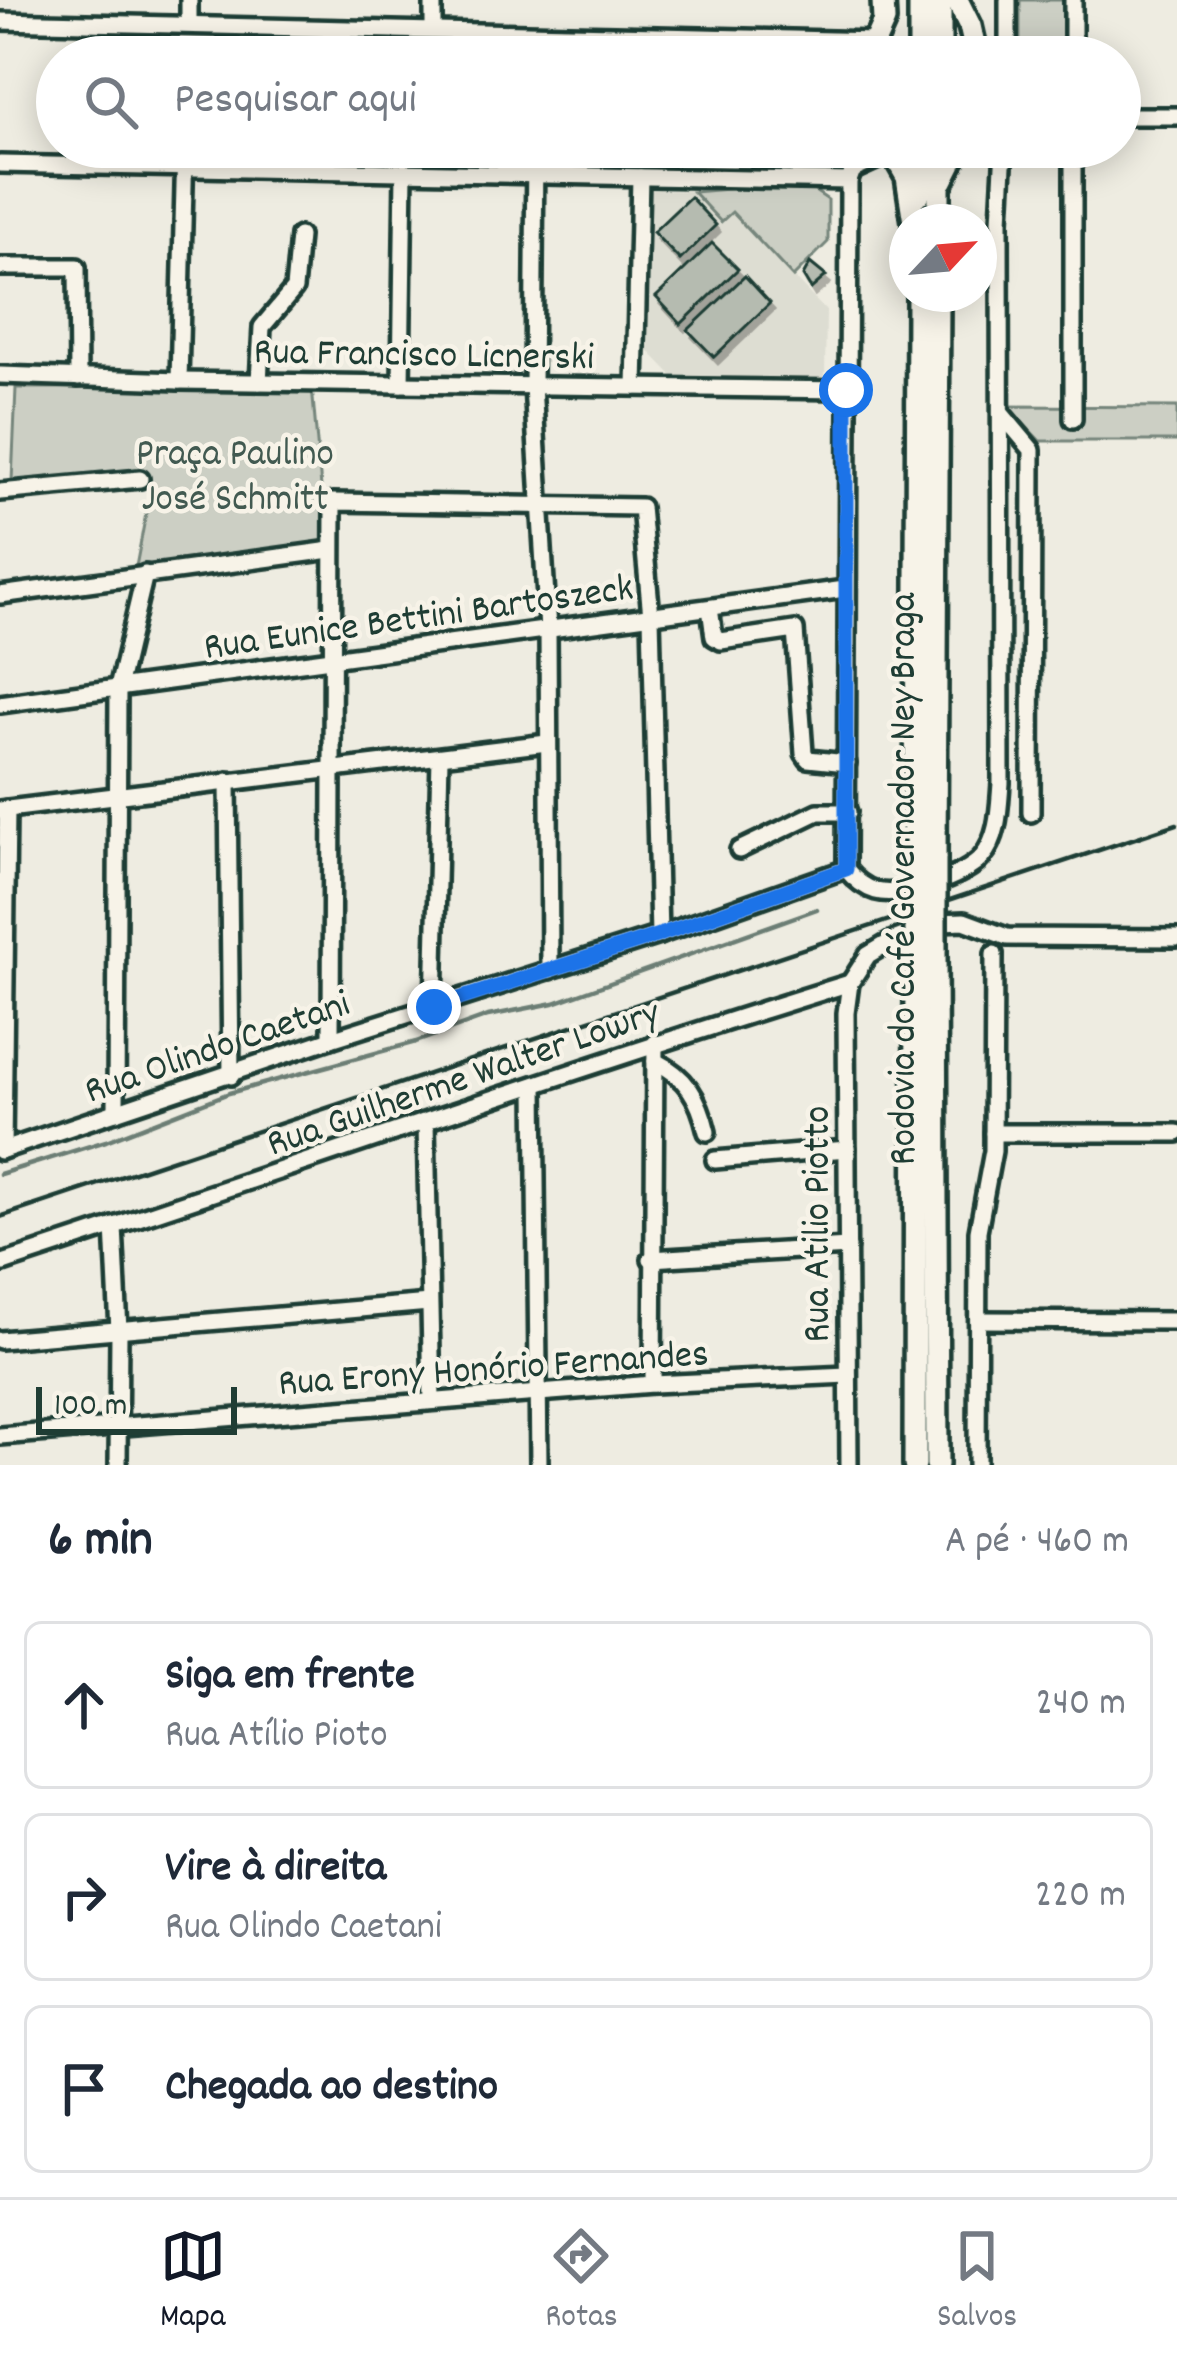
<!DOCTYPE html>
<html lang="pt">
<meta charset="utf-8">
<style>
body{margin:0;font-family:Dekko,sans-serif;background:#f6f6f7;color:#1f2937}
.compass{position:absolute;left:889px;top:204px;width:108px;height:108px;border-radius:50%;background:#fff;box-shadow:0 6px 30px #0003;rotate:64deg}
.scale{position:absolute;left:36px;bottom:30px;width:201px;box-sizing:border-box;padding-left:12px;border:6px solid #1f3d34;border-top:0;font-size:33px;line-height:42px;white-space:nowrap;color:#1f3d34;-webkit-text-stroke:9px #f7f3e8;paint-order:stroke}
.stop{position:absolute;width:36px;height:36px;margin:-27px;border:9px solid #1a73e8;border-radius:50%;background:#fff}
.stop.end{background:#1a73e8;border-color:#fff;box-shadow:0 3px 12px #0008}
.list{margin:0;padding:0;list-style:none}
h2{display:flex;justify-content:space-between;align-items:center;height:156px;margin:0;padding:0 48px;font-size:51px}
h2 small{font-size:39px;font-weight:400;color:#747a83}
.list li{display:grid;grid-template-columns:78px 1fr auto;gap:36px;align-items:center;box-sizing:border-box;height:168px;margin:0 24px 24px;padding:0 24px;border:3px solid #e0e1e3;border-radius:18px}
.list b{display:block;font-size:45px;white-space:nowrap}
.list p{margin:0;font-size:39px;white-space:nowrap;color:#747a83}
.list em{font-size:39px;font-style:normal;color:#747a83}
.icon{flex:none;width:66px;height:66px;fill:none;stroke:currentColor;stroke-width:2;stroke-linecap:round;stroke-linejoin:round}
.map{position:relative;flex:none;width:1177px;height:1465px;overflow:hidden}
.search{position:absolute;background:#fff;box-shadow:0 6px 30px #0003;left:36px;right:36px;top:36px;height:132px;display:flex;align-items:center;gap:30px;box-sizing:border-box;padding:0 42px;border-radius:66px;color:#747a83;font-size:45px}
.sheet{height:732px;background:#fff}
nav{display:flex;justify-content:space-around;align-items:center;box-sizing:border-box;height:168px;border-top:3px solid #e0e1e3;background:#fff;font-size:33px;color:#747a83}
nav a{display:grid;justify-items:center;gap:6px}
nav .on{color:#111827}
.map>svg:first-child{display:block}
.built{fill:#ddddd2}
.green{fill:#cccfc4;stroke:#76867c;stroke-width:3}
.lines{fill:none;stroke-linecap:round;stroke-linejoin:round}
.stream{stroke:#6c7e74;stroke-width:4.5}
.building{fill:#b5bbb0;stroke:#1f3d34;stroke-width:3;filter:url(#shadow)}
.minor-casing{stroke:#1f3d34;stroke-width:24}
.highway-casing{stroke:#1f3d34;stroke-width:30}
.minor{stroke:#f7f3e8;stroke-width:15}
.highway{stroke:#f7f3e8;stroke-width:21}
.rail{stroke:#1f3d34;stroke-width:4.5}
.highway-bridge-casing{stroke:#1f3d34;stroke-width:30;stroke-linecap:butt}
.highway-bridge{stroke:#f7f3e8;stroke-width:21}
.route{stroke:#1a73e8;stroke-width:15}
.labels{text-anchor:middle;stroke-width:9;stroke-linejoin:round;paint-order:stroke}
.street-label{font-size:39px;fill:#1f3d34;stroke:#f7f3e8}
.park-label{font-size:39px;fill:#425a51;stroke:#f7f3e8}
</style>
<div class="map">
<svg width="1177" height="1465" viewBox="0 0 1177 1465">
<defs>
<filter id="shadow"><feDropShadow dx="4" dy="7" stdDeviation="0" flood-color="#0004"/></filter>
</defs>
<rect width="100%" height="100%" fill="#eeece1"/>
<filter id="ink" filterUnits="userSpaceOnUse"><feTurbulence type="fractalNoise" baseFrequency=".00833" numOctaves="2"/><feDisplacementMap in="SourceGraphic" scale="24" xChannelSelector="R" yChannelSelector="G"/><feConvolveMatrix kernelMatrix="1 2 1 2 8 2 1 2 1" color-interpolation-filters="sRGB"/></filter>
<g filter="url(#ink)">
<!-- built -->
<polygon class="built" points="653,190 693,191 721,221 731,212 826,311 825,378 674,377 643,345 645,197"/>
<!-- green -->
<g class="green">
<rect x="1020" y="0" width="44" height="57"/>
<polygon points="764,186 809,187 828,200 828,242 793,277 732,212 721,222 693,192"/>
<polygon points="312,387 326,544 135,572 151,487 139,473 12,482 16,388"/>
<polygon points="1007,406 1177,407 1177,441 1040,441"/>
</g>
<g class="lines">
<!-- stream -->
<polyline class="stream" points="0,1174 106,1141 229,1093 416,1042 488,1016 554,1003 817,909"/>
</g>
<!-- building -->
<g class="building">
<polygon points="690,197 716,225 680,260 653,232"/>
<polygon points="712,243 738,269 681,324 656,297"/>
<polygon points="810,263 826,276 811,289 803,276"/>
<polygon points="745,276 770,303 714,357 688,330"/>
</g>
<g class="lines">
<!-- minor casing -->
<g class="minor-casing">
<g id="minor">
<polyline points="433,0 433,30"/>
<polyline points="1008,0 1008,57"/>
<polyline points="1073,0 1073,57"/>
<polyline points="0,21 875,41 874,57"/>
<polyline points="189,24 189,0"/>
<polyline points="1120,116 1177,116"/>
<polyline points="535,147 533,386 548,630 550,970"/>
<polyline points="0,164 849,181"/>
<polyline points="0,267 77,267 78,378"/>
<polyline points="0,375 179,381 846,390"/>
<polyline points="179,381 185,147"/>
<polyline points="259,382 262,327 294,289 299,236"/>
<polyline points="401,384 404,171"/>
<polyline points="635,387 640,177"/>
<polyline points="1001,413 1032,450 1031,813"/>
<polyline points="1073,419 1073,147"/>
<polyline points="0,492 140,479"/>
<polyline points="0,595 331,550"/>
<polyline points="710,608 714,637 721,641 795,630 804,753 808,759 847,763"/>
<polyline points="0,704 845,589"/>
<polyline points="228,781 231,1076"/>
<polyline points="0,810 547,743"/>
<polyline points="739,850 818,812 848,812"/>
<path d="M846,869C854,879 863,887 876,891C901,898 966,877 982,857C999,837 999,808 1001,783L1000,221L1004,147"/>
<polyline points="846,869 849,181 861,147"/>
<polyline points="434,1007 440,757"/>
<polyline points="331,1039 333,502 641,507 651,616 659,935"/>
<path d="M655,1061C687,1077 699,1098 707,1132"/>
<polyline points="535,1085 539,1465"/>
<polyline points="116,1112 118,688 145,574"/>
<polyline points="426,1123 432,1400"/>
<polyline points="993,1133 1177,1133"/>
<polyline points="3,1150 7,809"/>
<polyline points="0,1151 331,1039 659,935 846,869"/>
<polyline points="715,1160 847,1149"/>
<polyline points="114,1226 119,1331 118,1465"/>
<polyline points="651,1259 848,1247"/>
<path d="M0,1264C284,1171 565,1071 850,983"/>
<polyline points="978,1320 1177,1321"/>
<polyline points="0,1340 429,1303"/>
<polyline points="653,1384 655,1043"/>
<polyline points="0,1436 653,1384 848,1375"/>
<polyline points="849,1465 846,1013 850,983 868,955 893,940 941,922 964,921 1007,937 1177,938"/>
<polyline points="977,1465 978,1231 993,1151 994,954"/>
</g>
</g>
<!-- highway casing -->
<g class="highway-casing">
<g id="highway">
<polyline points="957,0 970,26 977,57"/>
<polyline points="875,41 884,21 883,0"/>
<polyline points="920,57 920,0"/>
<polyline points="940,57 940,0"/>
<polyline points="890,147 907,177 914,222"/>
<polyline points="853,167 886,152 901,161"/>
<polyline points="942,181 959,147"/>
<polyline points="919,194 919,147"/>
<polyline points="939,222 939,147"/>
<polyline points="935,859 938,294"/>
<polyline points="916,864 918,294"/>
<polyline points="935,949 937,1465"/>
<polyline points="915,1465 916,954"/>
</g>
</g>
<!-- minor -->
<use href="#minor" class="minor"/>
<!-- highway -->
<use href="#highway" class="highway"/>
<!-- rail -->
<polyline class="rail" points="0,1217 1177,824"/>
<!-- highway-bridge casing -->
<g class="highway-bridge-casing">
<g id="highway-bridge">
<polyline points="935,859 935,949"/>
<polyline points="916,954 916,864"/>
</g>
</g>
<!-- highway-bridge -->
<use href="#highway-bridge" class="highway-bridge"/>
</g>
</g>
<g class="lines" filter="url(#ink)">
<!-- route -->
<polyline class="route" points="434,1007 659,935 846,869 846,390"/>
</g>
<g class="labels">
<!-- street labels -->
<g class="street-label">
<text transform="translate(424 351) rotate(1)" y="14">Rua Francisco Licnerski</text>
<text transform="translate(418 614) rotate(-8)" y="14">Rua Eunice Bettini Bartoszeck</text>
<text transform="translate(900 879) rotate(-90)" y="14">Rodovia do Café Governador Ney Braga</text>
<text transform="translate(216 1044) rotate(-19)" y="14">Rua Olindo Caetani</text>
<text transform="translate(462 1075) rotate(-19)" y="14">Rua Guilherme Walter Lowry</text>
<text transform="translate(814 1224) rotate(-90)" y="14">Rua Atilio Piotto</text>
<text transform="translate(493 1365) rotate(-4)" y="14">Rua Erony Honório Fernandes</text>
</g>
<!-- park labels -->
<g class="park-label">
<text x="235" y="464">Praça Paulino<tspan x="235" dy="45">José Schmitt</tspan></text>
</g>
</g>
</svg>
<svg class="compass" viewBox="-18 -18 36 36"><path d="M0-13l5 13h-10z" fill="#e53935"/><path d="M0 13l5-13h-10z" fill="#747a83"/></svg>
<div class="scale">100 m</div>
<div class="stop" style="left:846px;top:390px"></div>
<div class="stop end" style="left:434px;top:1007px"></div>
<div class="search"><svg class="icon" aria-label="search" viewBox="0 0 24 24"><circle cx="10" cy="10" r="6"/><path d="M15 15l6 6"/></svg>Pesquisar aqui</div>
</div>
<section class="sheet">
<h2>6 min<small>A pé · 460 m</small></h2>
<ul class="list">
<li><svg class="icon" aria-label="ahead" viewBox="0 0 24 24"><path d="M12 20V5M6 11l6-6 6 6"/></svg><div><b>Siga em frente</b><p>Rua Atílio Pioto</p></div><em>240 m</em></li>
<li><svg class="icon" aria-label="right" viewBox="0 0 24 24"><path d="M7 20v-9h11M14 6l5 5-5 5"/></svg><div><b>Vire à direita</b><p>Rua Olindo Caetani</p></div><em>220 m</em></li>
<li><svg class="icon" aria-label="arrive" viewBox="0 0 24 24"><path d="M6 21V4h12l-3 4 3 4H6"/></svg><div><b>Chegada ao destino</b></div></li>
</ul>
</section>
<nav>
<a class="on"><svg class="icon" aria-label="map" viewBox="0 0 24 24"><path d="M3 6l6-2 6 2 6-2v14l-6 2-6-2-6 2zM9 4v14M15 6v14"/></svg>Mapa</a>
<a><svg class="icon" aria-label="directions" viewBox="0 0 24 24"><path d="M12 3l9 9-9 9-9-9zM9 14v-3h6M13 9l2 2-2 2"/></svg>Rotas</a>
<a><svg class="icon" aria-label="saved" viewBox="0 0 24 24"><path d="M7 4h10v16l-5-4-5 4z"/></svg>Salvos</a>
</nav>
